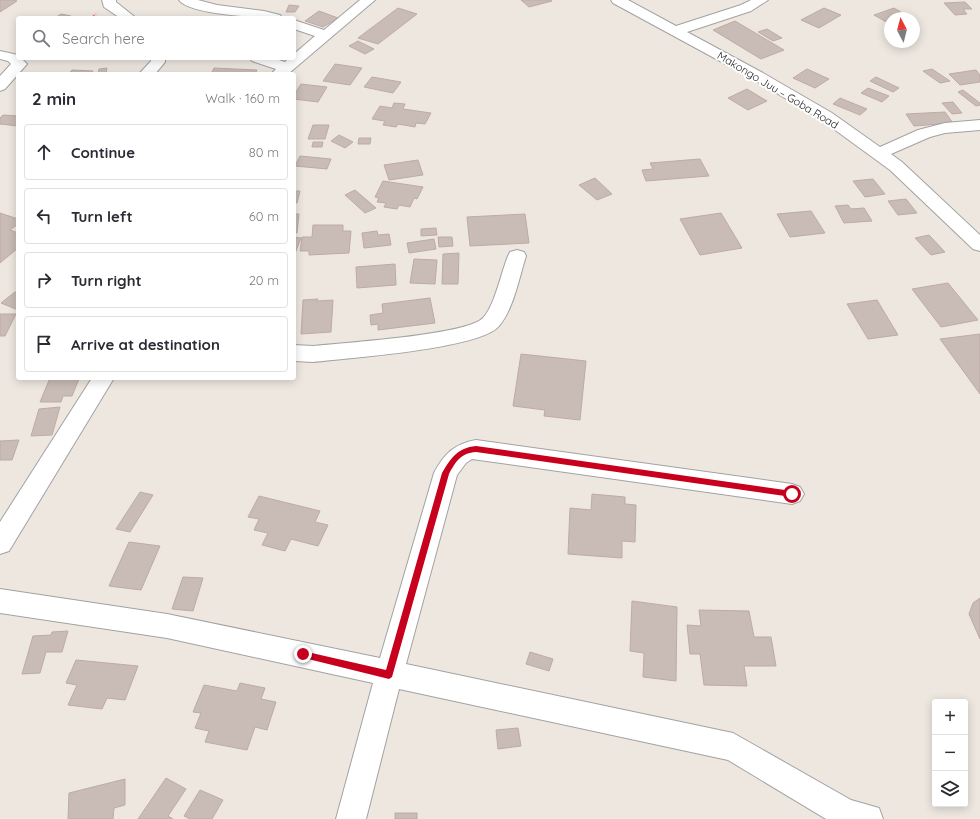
<!DOCTYPE html>
<meta charset="utf-8">
<style>
body{margin:0;font-family:Quicksand,sans-serif;background:#f7f7f7;color:#2b2b33}
.controls{position:absolute;right:12px;bottom:12px;display:grid;overflow:hidden;border-radius:4px;box-shadow:0 2px 10px #0003}
.controls button{width:36px;height:36px;display:grid;place-items:center;padding:0;border:0;border-bottom:1px solid #e1e1e2;background:#fff;color:#2b2b33;font:20px sans-serif}
.compass{position:absolute;left:884px;top:12px;width:36px;height:36px;border-radius:50%;background:#fff;box-shadow:0 2px 10px #0003;rotate:353deg}
.stop{position:absolute;width:12px;height:12px;margin:-9px;border:3px solid #c6001d;border-radius:50%;background:#fff}
.stop.end{background:#c6001d;border-color:#fff;box-shadow:0 1px 4px #0008}
.list{margin:0;padding:0;list-style:none}
h2{display:flex;justify-content:space-between;align-items:center;height:52px;margin:0;padding:0 16px;font-size:17px}
h2 small{font-size:13px;font-weight:400;color:#7c7c81}
.list li{display:grid;grid-template-columns:26px 1fr auto;gap:12px;align-items:center;box-sizing:border-box;height:56px;margin:0 8px 8px;padding:0 8px;border:1px solid #e1e1e2;border-radius:4px}
.list b{display:block;font-size:15px;white-space:nowrap}
.list em{font-size:13px;font-style:normal;color:#7c7c81}
.icon{flex:none;width:22px;height:22px;fill:none;stroke:currentColor;stroke-width:2;stroke-linecap:round;stroke-linejoin:round}
.map{position:relative;flex:none;width:980px;height:819px;overflow:hidden}
.search{position:absolute;background:#fff;box-shadow:0 2px 10px #0003;left:16px;top:16px;width:280px;height:44px;display:flex;align-items:center;gap:10px;box-sizing:border-box;padding:0 14px;border-radius:4px;color:#7c7c81;font-size:15px}
.panel{position:absolute;background:#fff;box-shadow:0 2px 10px #0003;left:16px;top:72px;width:280px;height:308px;border-radius:4px}
.map>svg:first-child{display:block}
.building{fill:#c9bcb6;stroke:#bfaba2}
.lines{fill:none;stroke-linecap:round;stroke-linejoin:round}
.minor-casing{stroke:#a2a2a2;stroke-width:2}
.path{stroke:#fe6067;stroke-width:2;stroke-dasharray:1.5 1.5;stroke-linecap:butt}
.minor{fill:#fff;fill-rule:evenodd}
.route{fill:#c6001d}
.labels{text-anchor:middle;stroke-width:4;stroke-linejoin:round;paint-order:stroke}
.far-street-label{font-size:11px;fill:#1b1b1b;stroke:#fff}
</style>
<div class="map">
<svg width="980" height="819" viewBox="0 0 980 819">
<rect width="100%" height="100%" fill="#ede7e0"/>
<!-- building -->
<g class="building">
<polygon points="0,0 13,0 17,1 0,12"/>
<polygon points="521,0 549,0 552,1 529,7"/>
<polygon points="965,2 972,9 963,9 967,14 955,15 944,3"/>
<polygon points="289,5 299,6 295,12 286,12"/>
<polygon points="398,8 417,14 378,44 358,38"/>
<polygon points="824,8 841,15 819,28 801,20"/>
<polygon points="894,8 911,18 890,18 890,24 874,15"/>
<polygon points="319,11 338,18 323,27 305,21"/>
<polygon points="61,14 71,16 68,18 55,18"/>
<polygon points="735,21 784,50 761,59 713,30"/>
<polygon points="767,29 782,38 773,41 758,32"/>
<polygon points="358,41 374,49 365,54 349,46"/>
<polygon points="335,64 362,68 350,85 323,81"/>
<polygon points="107,68 106,74 98,74 99,69"/>
<polygon points="214,68 257,70 255,74 211,74"/>
<polygon points="807,69 829,79 815,88 793,78"/>
<polygon points="932,69 950,81 940,83 923,71"/>
<polygon points="72,70 93,71 91,74 68,74"/>
<polygon points="976,70 980,75 980,82 960,85 949,74"/>
<polygon points="372,77 401,82 393,93 364,87"/>
<polygon points="876,77 899,88 893,92 870,81"/>
<polygon points="301,84 327,87 318,102 294,99 294,95"/>
<polygon points="868,88 889,96 882,102 861,93"/>
<polygon points="747,89 767,101 748,110 728,98"/>
<polygon points="963,90 980,103 980,105 976,106 958,92"/>
<polygon points="840,98 867,109 860,115 833,104"/>
<polygon points="953,102 962,113 952,114 942,103"/>
<polygon points="394,103 405,104 403,109 431,113 425,124 416,123 415,127 398,124 396,127 383,125 385,121 372,119 380,106 392,108"/>
<polygon points="945,112 953,123 914,126 906,114"/>
<polygon points="3,115 18,116 18,126 0,124 0,118"/>
<polygon points="313,125 329,125 325,139 308,139"/>
<polygon points="339,135 353,142 345,148 331,141"/>
<polygon points="359,138 371,138 370,144 358,144"/>
<polygon points="313,142 323,142 322,147 312,147"/>
<polygon points="300,156 331,159 327,169 295,166"/>
<polygon points="700,159 709,176 646,181 642,170 653,169 650,163"/>
<polygon points="418,160 423,175 389,180 384,165"/>
<polygon points="595,178 612,194 597,200 579,185"/>
<polygon points="873,179 885,194 865,197 853,181"/>
<polygon points="383,181 423,187 417,199 414,198 410,207 399,205 397,209 384,207 386,203 377,202 379,198 375,197"/>
<polygon points="355,190 376,208 365,213 345,195"/>
<polygon points="294,191 300,191 297,203 294,203"/>
<polygon points="906,199 917,213 898,215 888,201"/>
<polygon points="848,205 851,209 864,208 872,221 844,223 835,206"/>
<polygon points="811,211 825,233 790,237 777,214"/>
<polygon points="0,213 18,219 18,224 10,230 18,233 18,248 0,263"/>
<polygon points="721,213 742,248 700,255 680,219"/>
<polygon points="294,214 299,214 297,233 294,233"/>
<polygon points="525,214 529,243 470,246 467,217"/>
<polygon points="313,225 343,225 343,231 351,231 349,253 309,255 309,251 300,251 302,237 312,237"/>
<polygon points="436,228 437,235 421,236 421,229"/>
<polygon points="377,231 378,235 389,234 391,245 364,248 362,233"/>
<polygon points="929,235 945,252 931,255 915,238"/>
<polygon points="294,237 301,238 294,256"/>
<polygon points="438,237 452,237 453,246 439,247"/>
<polygon points="434,239 436,249 409,253 407,243"/>
<polygon points="459,253 458,284 442,284 443,254"/>
<polygon points="414,259 437,260 435,284 410,283"/>
<polygon points="395,264 396,285 357,288 356,267"/>
<polygon points="948,283 978,320 941,327 912,289"/>
<polygon points="15,292 18,293 18,310 1,303"/>
<polygon points="430,298 435,323 378,330 378,324 371,325 370,315 383,313 382,304"/>
<polygon points="318,299 317,301 333,300 331,332 301,334 303,300"/>
<polygon points="877,300 898,335 868,339 847,304"/>
<polygon points="0,314 16,314 5,336 0,336"/>
<polygon points="980,334 980,394 940,339"/>
<polygon points="521,354 586,361 580,420 544,416 545,410 513,406"/>
<polygon points="50,378 69,378 69,379 79,379 72,396 63,396 61,402 40,402"/>
<polygon points="60,407 52,435 31,436 39,409"/>
<polygon points="19,440 12,460 0,460 0,441"/>
<polygon points="140,492 153,495 130,532 116,529"/>
<polygon points="592,494 625,497 625,504 636,505 635,542 622,541 622,558 568,554 570,508 591,510"/>
<polygon points="259,496 320,511 315,522 328,525 318,546 291,539 285,551 262,545 268,533 254,530 259,519 248,517"/>
<polygon points="129,542 160,546 141,590 109,586"/>
<polygon points="183,577 203,578 193,611 172,609"/>
<polygon points="980,598 980,639 969,614 973,603"/>
<polygon points="632,601 677,607 676,681 643,677 644,653 630,651"/>
<polygon points="699,610 749,611 754,637 771,637 776,666 744,666 747,686 704,685 700,654 690,654 687,625 701,626"/>
<polygon points="68,631 62,652 46,652 40,673 22,674 33,636 51,635 52,632"/>
<polygon points="530,652 553,659 549,671 526,664"/>
<polygon points="76,660 138,666 125,700 107,698 102,709 68,705 77,685 66,683"/>
<polygon points="240,683 265,688 261,699 276,702 267,730 255,727 247,750 205,742 209,731 195,728 201,713 193,712 204,685 237,691"/>
<polygon points="518,728 521,746 498,749 496,730"/>
<polygon points="166,778 186,789 168,816 173,819 138,819"/>
<polygon points="125,779 125,805 114,808 113,819 68,819 69,793"/>
<polygon points="200,790 223,800 212,819 190,819 184,816"/>
<rect x="395" y="813" width="22" height="6"/>
</g>
<g class="lines">
<!-- minor casing -->
<g class="minor-casing">
<g id="minor">
<polygon points="102,0 116,0 116,2 136,18 120,18 104,7"/>
<path d="M179,0H198L217,5L264,11L280,15L282,18C263,18 189,15 179,0Z"/>
<polygon points="360,0 375,0 288,74 271,74 276,69 252,61 250,58 273,58 285,62 289,58 294,58 294,54 315,36 294,29 294,20 324,30"/>
<polygon points="611,0 628,0 676,26 741,5 751,0 768,0 751,11 687,32 763,73 832,113 880,147 918,130 945,123 980,120 980,130 945,133 930,137 891,154 902,162 980,235 980,251 973,249 890,170 820,119 753,79 613,3"/>
<polygon points="0,51 18,55 18,58 21,58 27,64 5,89 0,91 0,76 11,64 8,61 0,59"/>
<polygon points="151,58 165,58 165,62 155,74 139,74 151,61"/>
<path d="M517,250L524,252L526,256C519,278 514,308 499,326C481,349 347,358 313,362L294,361V345L313,346C342,343 467,335 483,318C495,305 501,273 508,256L510,252Z"/>
<polygon points="92,378 114,378 9,551 0,554 0,522"/>
<path d="M476,440L792,484L800,487L804,494L800,501L792,504L472,459L466,463L457,475L406,664L733,733L851,800L879,808L883,819H826L728,760L399,689L366,819H336L373,683L167,638L0,613V589L167,614L380,658L434,473C444,454 454,444 476,440Z"/>
</g>
</g>
<!-- path -->
<polyline class="path" points="91,18 96,14"/>
<!-- minor -->
<use href="#minor" class="minor"/>
</g>
<!-- route -->
<path class="route" d="M476,446L792,491L795,494L792,497L476,452C461,453 456,461 449,474L392,677L389,679L300,657L299,654L303,651L386,670L442,473C451,458 457,448 476,446Z"/>
<g class="labels">
<!-- far-street labels -->
<g class="far-street-label">
<text transform="translate(778 90) rotate(31)" y="4">Makongo Juu – Goba Road</text>
</g>
</g>
</svg>
<div class="controls">
<button>+</button>
<button>−</button>
<button><svg class="icon" aria-label="layers" viewBox="0 0 24 24"><path d="M12 4l9 5-9 5-9-5zM3 14l9 5 9-5"/></svg></button>
</div>
<svg class="compass" viewBox="-18 -18 36 36"><path d="M0-13l5 13h-10z" fill="#e53935"/><path d="M0 13l5-13h-10z" fill="#7c7c81"/></svg>
<div class="stop" style="left:792px;top:494px"></div>
<div class="stop end" style="left:303px;top:654px"></div>
<div class="search"><svg class="icon" aria-label="search" viewBox="0 0 24 24"><circle cx="10" cy="10" r="6"/><path d="M15 15l6 6"/></svg>Search here</div>
<section class="panel">
<h2>2 min<small>Walk · 160 m</small></h2>
<ul class="list">
<li><svg class="icon" aria-label="ahead" viewBox="0 0 24 24"><path d="M12 20V5M6 11l6-6 6 6"/></svg><div><b>Continue</b></div><em>80 m</em></li>
<li><svg class="icon" aria-label="left" viewBox="0 0 24 24"><path d="M17 20v-9H6M10 6l-5 5 5 5"/></svg><div><b>Turn left</b></div><em>60 m</em></li>
<li><svg class="icon" aria-label="right" viewBox="0 0 24 24"><path d="M7 20v-9h11M14 6l5 5-5 5"/></svg><div><b>Turn right</b></div><em>20 m</em></li>
<li><svg class="icon" aria-label="arrive" viewBox="0 0 24 24"><path d="M6 21V4h12l-3 4 3 4H6"/></svg><div><b>Arrive at destination</b></div></li>
</ul>
</section>
</div>
